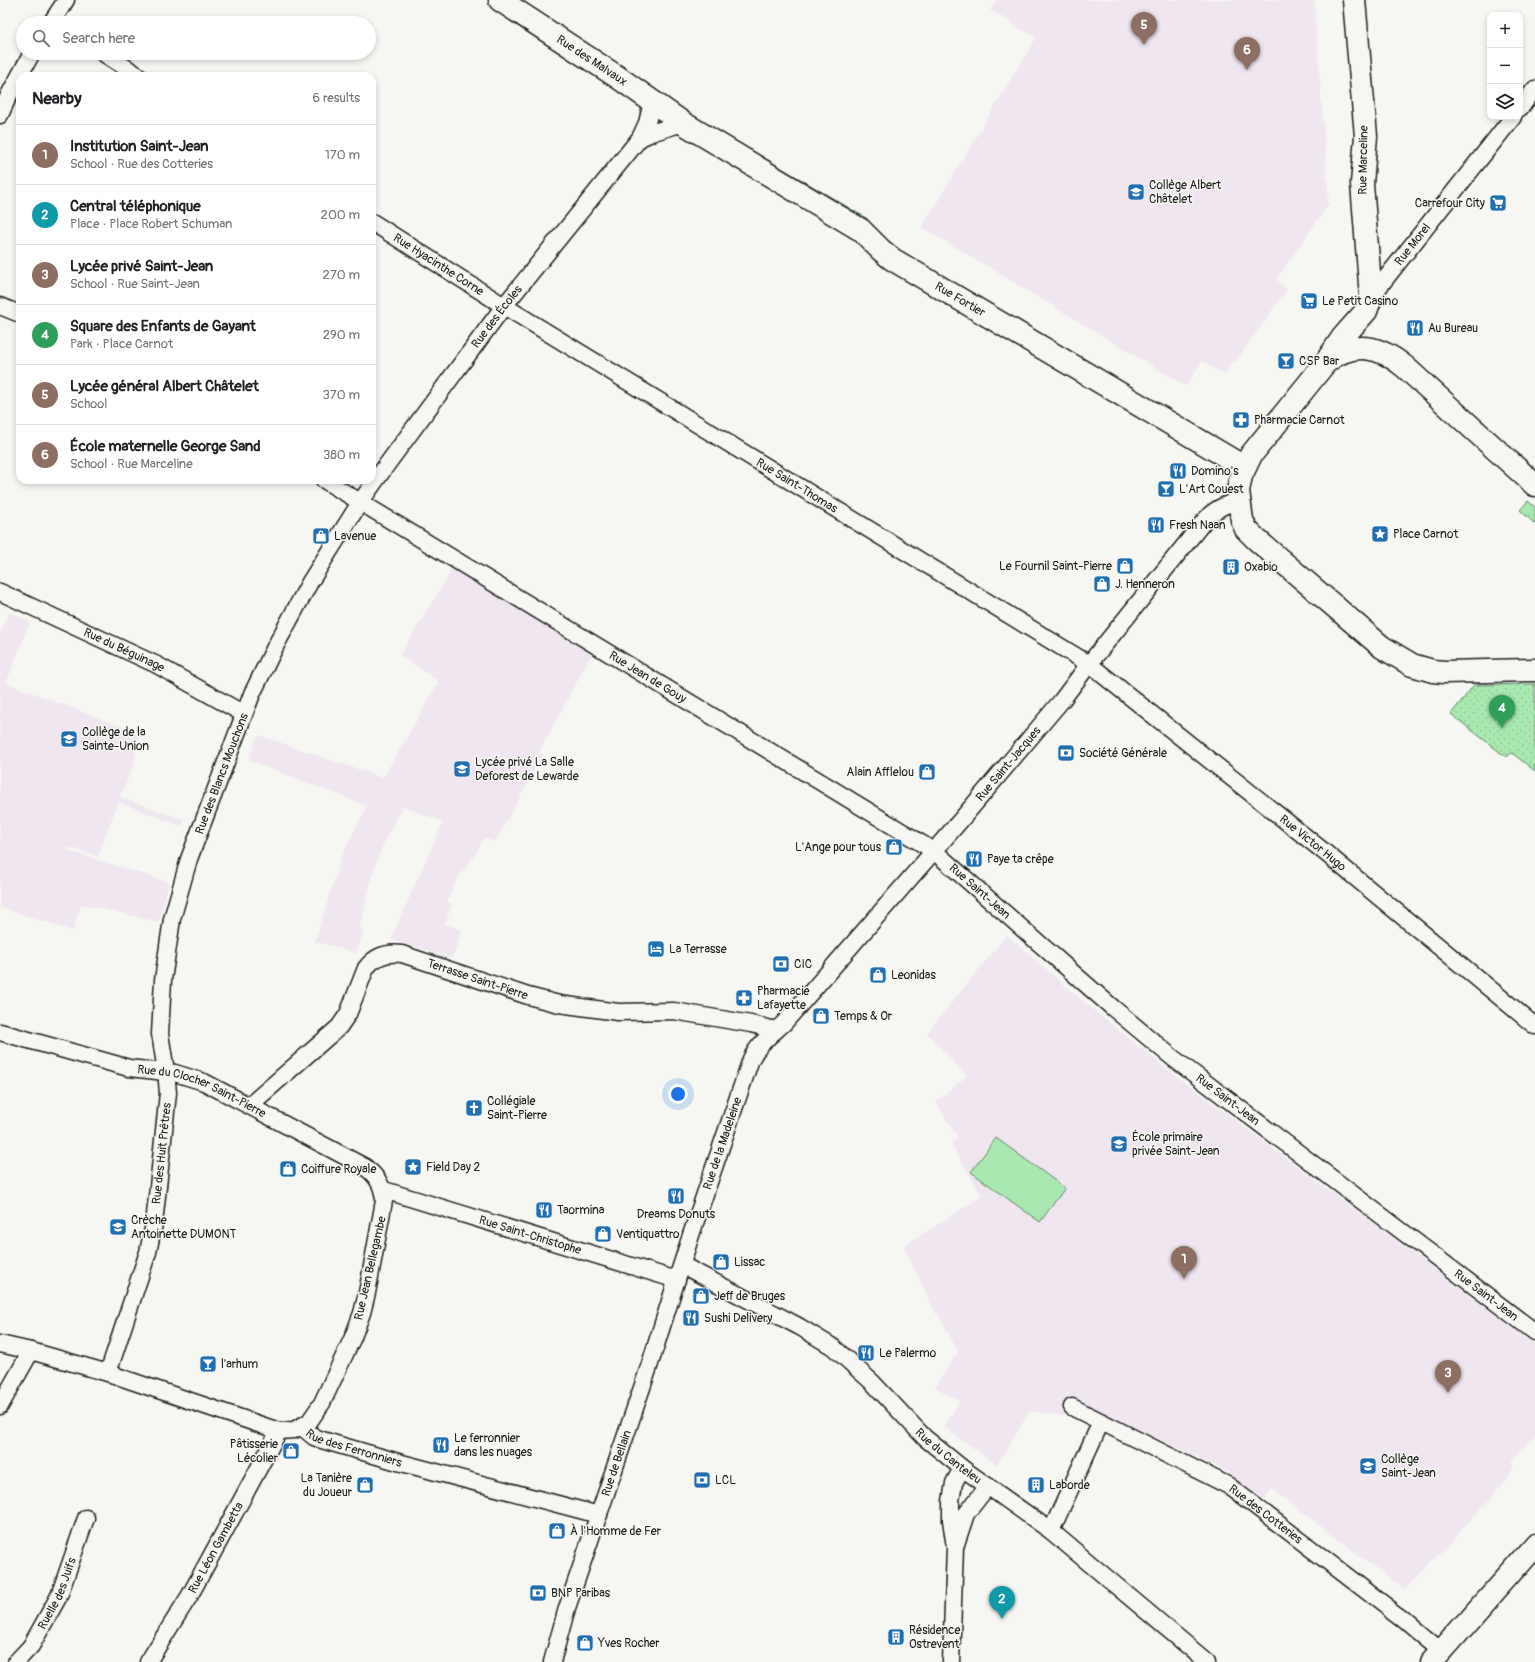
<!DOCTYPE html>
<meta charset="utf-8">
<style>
body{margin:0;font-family:Pangolin,sans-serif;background:#f6f6f6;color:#202124}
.controls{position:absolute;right:12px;top:12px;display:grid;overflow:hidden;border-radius:8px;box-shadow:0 2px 6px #0003}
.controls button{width:36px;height:36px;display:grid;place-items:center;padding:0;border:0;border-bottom:1px solid #e0e0e0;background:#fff;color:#202124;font:20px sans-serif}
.you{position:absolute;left:678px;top:1094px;width:14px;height:14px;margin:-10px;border:3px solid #fff;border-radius:50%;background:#1a73e8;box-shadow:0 0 0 6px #1a73e833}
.badge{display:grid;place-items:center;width:26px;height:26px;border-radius:50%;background:#2563eb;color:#fff;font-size:13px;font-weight:700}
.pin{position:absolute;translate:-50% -33px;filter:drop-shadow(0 1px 2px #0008)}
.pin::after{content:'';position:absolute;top:21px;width:14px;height:12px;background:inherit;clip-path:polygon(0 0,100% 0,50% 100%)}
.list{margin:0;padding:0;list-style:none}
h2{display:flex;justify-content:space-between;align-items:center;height:52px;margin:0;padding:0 16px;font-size:17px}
h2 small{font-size:13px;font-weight:400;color:#757577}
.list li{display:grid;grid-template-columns:26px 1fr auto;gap:12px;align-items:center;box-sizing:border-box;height:60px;padding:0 16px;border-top:1px solid #e0e0e0}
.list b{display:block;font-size:15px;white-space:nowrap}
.list p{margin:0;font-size:13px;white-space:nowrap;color:#757577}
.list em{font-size:13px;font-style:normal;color:#757577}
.icon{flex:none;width:22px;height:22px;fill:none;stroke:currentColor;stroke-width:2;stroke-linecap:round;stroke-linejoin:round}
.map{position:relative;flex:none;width:1535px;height:1662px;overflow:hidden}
.search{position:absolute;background:#fff;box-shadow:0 2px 6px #0003;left:16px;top:16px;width:360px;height:44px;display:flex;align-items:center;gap:10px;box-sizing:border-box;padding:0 14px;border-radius:22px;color:#757577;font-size:15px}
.panel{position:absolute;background:#fff;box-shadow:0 2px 6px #0003;left:16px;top:72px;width:360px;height:412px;border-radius:12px}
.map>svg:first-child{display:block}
.built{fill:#efe6f0}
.grass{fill:url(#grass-tufts);stroke:#628266}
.park{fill:url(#park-dots);stroke:#628266}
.garden{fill:#a9e9b1;stroke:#628266}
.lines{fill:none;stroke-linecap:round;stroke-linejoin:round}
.street-casing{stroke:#1c1c1c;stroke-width:19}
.secondary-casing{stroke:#1c1c1c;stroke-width:25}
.street{stroke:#f6f6f2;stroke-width:16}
.secondary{stroke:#f6f6f2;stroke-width:22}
.labels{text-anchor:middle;stroke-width:3;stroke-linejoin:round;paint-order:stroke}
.street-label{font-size:12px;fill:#1c1c1c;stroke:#f6f6f2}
.poi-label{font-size:12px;fill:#1c1c1c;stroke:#f6f6f2;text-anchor:start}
</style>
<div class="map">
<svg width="1535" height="1662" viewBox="0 0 1535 1662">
<defs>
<pattern id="grass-tufts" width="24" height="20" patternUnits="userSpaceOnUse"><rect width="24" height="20" fill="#a9e9b1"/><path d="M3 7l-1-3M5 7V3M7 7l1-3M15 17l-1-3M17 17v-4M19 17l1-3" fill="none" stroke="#91c798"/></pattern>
<pattern id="park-dots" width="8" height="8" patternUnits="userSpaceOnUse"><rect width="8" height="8" fill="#a9e9b1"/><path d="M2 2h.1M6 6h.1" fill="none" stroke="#91c798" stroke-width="1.8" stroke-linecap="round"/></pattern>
</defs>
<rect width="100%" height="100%" fill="#f6f6f2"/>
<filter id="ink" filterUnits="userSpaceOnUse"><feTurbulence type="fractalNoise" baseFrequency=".025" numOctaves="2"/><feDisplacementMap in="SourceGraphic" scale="8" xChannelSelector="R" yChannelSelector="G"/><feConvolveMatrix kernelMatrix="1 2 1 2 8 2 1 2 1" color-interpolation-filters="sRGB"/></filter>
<g filter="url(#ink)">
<!-- built -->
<g class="built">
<polygon points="997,0 1314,0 1329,204 1276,280 1287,289 1241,354 1235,362 1233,361 1224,375 1202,361 1186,386 922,227 1036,38 990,10"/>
<polygon points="453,568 592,653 539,752 543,755 495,842 484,838 476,853 455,882 447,902 452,904 445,924 462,931 452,958 391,939 443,822 403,806 384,842 374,868 360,928 364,930 356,953 315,941 342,856 367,806 249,760 258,735 383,778 439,682 400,655"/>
<polygon points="9,612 30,622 6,683 139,733 133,766 120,797 184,820 182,826 118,802 98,856 69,847 68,851 169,882 159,922 81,904 73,931 0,907 0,635"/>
<polygon points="1007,935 1079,998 1164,1067 1535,1344 1535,1436 1512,1461 1515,1465 1488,1501 1438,1556 1404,1590 1272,1489 1264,1500 1224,1470 1110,1416 1073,1396 1065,1416 1030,1411 997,1465 944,1427 960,1401 935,1387 958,1352 938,1313 936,1314 904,1246 982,1196 951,1144 958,1138 936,1102 967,1076 927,1033"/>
</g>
<!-- grass -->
<g class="grass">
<polygon points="719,131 868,219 864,225 715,137"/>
<polygon points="1528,501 1535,507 1535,524 1520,510"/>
</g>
<!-- park -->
<polygon class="park" points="1535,684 1535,771 1512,753 1506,757 1451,714 1474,685"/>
<!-- garden -->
<polygon class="garden" points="996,1138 1065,1188 1040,1222 971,1172"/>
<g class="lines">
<!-- street casing -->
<g class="street-casing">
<g id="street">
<polyline points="51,23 66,0"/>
<polyline points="103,53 139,76"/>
<polyline points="1520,108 1535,89"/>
<polyline points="0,115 10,93 32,53"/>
<polyline points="640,138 654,132 683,123"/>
<path id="s1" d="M372,222L504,306L1089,664L1322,850L1535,1026"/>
<path id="s2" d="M1371,297L1513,117"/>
<polyline points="0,306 20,314"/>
<path id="s3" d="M324,480L934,851L1113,1008L1173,1058L1535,1332"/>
<path id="s4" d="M0,592L157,665L244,714"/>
<path id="s5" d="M0,1032L129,1068L175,1073L204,1082L365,1167C378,1177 383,1186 384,1201L367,1293L362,1313L353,1337L322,1403L309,1422L294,1430L279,1431L108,1373L31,1351L0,1344"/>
<path id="s6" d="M250,1105L339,1027L348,1014L366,968C375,956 387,952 402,954L528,996L559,1004L618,1012L674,1011L751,1024L776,1030"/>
<path id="s7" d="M384,1190L677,1280"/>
<path id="s8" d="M682,1265L800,1327L833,1347L872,1382L925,1438L962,1468L1051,1531L1207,1662"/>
<path id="s9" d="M108,1373L148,1252L154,1224L168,1093L166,1071L160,1034L163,980L172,919L189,859L252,694L275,647L310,582L361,501L388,463L504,306L640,138L647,123L652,102"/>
<polyline points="0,1406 31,1351"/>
<path id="s10" d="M1072,1407L1229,1486L1403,1619L1441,1651"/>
<path id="s11" d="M302,1427L314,1437L322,1440L398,1462L599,1515"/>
<polyline points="1051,1531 1101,1422"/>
<polyline points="956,1544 966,1514 988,1486"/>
<path id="s12" d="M16,1662L31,1646L59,1596L86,1518"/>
<path id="s13" d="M148,1662L190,1595L279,1431"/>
<path id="s14" d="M552,1662L567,1608L649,1367L691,1235L751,1059C758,1044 772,1034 784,1023L960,821L1062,700L1089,664L1205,520C1214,509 1225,505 1239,500"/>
<polyline points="951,1662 955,1547 951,1520 951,1501 954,1483 962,1468"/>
</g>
</g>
<!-- secondary casing -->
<g class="secondary-casing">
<g id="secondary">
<path id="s15" d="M500,0L619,78L683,123L861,230L881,250L892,259L1244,467"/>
<polyline points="1354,0 1366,136 1362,184 1371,297 1366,311 1343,337 1326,362 1251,455 1241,476 1238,491 1242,520 1246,529 1257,540 1382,647 1412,665 1433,671 1444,672 1535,670"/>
<path d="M1326,362C1354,340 1380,346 1405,367L1535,485"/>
<polyline points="1432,1662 1535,1545"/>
</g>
</g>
<!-- street -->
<use href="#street" class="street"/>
<!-- secondary -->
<use href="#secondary" class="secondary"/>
</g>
</g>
<!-- icons -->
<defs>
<g id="school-square" transform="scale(0.9)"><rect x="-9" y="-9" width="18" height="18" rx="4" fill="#1f6fb2" stroke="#f6f6f2"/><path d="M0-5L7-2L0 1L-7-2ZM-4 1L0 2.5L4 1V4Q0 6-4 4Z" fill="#fff"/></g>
<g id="supermarket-square" transform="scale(0.9)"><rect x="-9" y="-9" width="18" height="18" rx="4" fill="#1f6fb2" stroke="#f6f6f2"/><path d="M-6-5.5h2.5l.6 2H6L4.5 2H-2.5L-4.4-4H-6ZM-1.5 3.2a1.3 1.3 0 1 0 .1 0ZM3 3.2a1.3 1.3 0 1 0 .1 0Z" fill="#fff"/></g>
<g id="restaurant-square" transform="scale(0.9)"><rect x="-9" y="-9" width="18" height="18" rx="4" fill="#1f6fb2" stroke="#f6f6f2"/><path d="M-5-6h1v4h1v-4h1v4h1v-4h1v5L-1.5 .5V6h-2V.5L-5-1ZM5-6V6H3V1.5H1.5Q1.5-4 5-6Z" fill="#fff"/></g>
<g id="bar-square" transform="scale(0.9)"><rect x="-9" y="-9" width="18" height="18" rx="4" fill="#1f6fb2" stroke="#f6f6f2"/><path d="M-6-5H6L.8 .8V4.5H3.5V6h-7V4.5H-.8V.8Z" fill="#fff"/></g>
<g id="pharmacy-square" transform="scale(0.9)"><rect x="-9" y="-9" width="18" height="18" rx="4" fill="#1f6fb2" stroke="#f6f6f2"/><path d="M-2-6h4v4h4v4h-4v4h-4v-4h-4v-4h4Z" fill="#fff"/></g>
<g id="sight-square" transform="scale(0.9)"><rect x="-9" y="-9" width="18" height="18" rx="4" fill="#1f6fb2" stroke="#f6f6f2"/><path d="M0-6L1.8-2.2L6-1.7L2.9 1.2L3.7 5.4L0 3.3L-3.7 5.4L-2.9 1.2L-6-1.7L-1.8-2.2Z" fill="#fff"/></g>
<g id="shop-square" transform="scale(0.9)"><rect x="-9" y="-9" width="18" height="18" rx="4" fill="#1f6fb2" stroke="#f6f6f2"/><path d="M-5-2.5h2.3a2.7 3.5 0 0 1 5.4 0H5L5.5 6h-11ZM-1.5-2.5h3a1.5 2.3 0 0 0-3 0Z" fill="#fff"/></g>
<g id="building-square" transform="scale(0.9)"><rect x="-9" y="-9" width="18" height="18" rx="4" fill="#1f6fb2" stroke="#f6f6f2"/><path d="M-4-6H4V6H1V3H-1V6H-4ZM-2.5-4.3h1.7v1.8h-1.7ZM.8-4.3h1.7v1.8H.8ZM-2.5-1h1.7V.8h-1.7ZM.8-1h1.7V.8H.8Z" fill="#fff"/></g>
<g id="bank-square" transform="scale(0.9)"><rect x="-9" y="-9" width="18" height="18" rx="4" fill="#1f6fb2" stroke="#f6f6f2"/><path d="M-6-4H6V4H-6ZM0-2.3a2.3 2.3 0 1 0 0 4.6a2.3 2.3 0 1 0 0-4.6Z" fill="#fff"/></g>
<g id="hotel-square" transform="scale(0.9)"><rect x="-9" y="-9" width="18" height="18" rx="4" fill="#1f6fb2" stroke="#f6f6f2"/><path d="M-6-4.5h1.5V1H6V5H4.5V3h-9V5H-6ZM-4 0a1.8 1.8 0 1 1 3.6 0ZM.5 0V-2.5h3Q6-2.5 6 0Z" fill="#fff"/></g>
<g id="church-square" transform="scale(0.9)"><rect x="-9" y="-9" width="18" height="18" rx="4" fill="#1f6fb2" stroke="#f6f6f2"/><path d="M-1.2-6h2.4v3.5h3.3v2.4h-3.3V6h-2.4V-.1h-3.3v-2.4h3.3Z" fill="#fff"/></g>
</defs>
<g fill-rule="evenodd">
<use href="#school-square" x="1136" y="192"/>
<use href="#supermarket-square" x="1498" y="203"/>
<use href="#supermarket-square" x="1309" y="301"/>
<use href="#restaurant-square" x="1415" y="328"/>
<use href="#bar-square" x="1286" y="361"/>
<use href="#pharmacy-square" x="1241" y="420"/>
<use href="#restaurant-square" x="1178" y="471"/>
<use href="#bar-square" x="1166" y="489"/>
<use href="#restaurant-square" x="1156" y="525"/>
<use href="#sight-square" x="1380" y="534"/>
<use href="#shop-square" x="321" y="536"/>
<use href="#shop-square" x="1125" y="566"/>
<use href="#building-square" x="1231" y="567"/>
<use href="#shop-square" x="1102" y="584"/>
<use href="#school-square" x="69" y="739"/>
<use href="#bank-square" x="1066" y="753"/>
<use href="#school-square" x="462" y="769"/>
<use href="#shop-square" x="927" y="772"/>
<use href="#shop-square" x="894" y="847"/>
<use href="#restaurant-square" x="974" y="859"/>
<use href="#hotel-square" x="656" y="949"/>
<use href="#bank-square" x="781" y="964"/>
<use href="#shop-square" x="878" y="975"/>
<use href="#pharmacy-square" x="744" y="998"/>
<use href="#shop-square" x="821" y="1016"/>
<use href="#church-square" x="474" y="1108"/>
<use href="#school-square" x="1119" y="1144"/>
<use href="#sight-square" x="413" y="1167"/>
<use href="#shop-square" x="288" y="1169"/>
<use href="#restaurant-square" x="676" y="1196"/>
<use href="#restaurant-square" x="544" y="1210"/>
<use href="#school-square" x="118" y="1227"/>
<use href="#shop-square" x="603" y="1234"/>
<use href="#shop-square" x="721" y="1262"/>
<use href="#shop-square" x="701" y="1296"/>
<use href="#restaurant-square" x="691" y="1318"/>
<use href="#restaurant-square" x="866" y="1353"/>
<use href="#bar-square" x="208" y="1364"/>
<use href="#restaurant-square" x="441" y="1445"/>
<use href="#shop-square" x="291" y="1451"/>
<use href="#school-square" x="1368" y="1466"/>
<use href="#bank-square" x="702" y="1480"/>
<use href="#shop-square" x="365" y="1485"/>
<use href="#building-square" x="1036" y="1485"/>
<use href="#shop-square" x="557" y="1531"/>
<use href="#bank-square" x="538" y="1593"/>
<use href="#building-square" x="896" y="1637"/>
<use href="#shop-square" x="585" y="1643"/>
</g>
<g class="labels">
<!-- street labels -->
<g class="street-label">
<text dy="4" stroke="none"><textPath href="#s15" startOffset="110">Rue des Malvaux</textPath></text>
<text transform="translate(1363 160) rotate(-89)" y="4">Rue Marceline</text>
<text dy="4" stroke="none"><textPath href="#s2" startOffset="67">Rue Morel</textPath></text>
<text dy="4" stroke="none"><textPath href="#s1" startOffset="79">Rue Hyacinthe Corne</textPath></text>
<text dy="4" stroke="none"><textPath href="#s15" startOffset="550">Rue Fortier</textPath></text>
<text dy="4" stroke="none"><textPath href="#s9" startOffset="1153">Rue des Écoles</textPath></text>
<text dy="4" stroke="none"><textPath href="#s1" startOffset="500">Rue Saint-Thomas</textPath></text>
<text dy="4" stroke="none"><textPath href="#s4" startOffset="137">Rue du Béguinage</textPath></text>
<text dy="4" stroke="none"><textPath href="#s3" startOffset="379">Rue Jean de Gouy</textPath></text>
<text dy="4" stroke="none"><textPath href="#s14" startOffset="1027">Rue Saint-Jacques</textPath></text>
<text dy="4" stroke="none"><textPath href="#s9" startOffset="617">Rue des Blancs Mouchons</textPath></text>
<text dy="4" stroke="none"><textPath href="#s1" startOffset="1129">Rue Victor Hugo</textPath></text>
<text dy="4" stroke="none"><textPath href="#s3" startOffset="775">Rue Saint-Jean</textPath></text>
<text dy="4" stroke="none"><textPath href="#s6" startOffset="304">Terrasse Saint-Pierre</textPath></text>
<text dy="4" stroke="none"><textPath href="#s5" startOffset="211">Rue du Clocher Saint-Pierre</textPath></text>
<text dy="4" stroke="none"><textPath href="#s3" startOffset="1099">Rue Saint-Jean</textPath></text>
<text dy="4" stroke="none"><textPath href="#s14" startOffset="546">Rue de la Madeleine</textPath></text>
<text dy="4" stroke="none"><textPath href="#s9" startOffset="227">Rue des Huit Prêtres</textPath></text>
<text dy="4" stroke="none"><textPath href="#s7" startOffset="153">Rue Saint-Christophe</textPath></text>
<text transform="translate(370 1268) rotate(-77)" y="4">Rue Jean Bellegambe</text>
<text dy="4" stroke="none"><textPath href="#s3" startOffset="1423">Rue Saint-Jean</textPath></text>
<text dy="4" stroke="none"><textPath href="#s11" startOffset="57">Rue des Ferronniers</textPath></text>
<text dy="4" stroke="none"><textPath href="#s8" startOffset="331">Rue du Canteleu</textPath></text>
<text dy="4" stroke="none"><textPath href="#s14" startOffset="209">Rue de Bellain</textPath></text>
<text dy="4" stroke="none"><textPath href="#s10" startOffset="222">Rue des Cotteries</textPath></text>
<text dy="4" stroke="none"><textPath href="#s13" startOffset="133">Rue Léon Gambetta</textPath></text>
<text dy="4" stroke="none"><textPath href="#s12" startOffset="81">Ruelle des Juifs</textPath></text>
</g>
<!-- poi labels -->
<g class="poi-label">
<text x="1149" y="189">Collège Albert<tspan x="1149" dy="14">Châtelet</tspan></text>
<text x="1485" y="207" text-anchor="end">Carrefour City</text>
<text x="1322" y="305">Le Petit Casino</text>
<text x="1428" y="332">Au Bureau</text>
<text x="1299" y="365">CSP Bar</text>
<text x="1254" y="424">Pharmacie Carnot</text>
<text x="1191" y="475">Domino's</text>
<text x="1179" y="493">L'Art Couest</text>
<text x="1169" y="529">Fresh Naan</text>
<text x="1393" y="538">Place Carnot</text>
<text x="334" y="540">Lavenue</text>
<text x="1112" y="570" text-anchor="end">Le Fournil Saint-Pierre</text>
<text x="1244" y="571">Oxabio</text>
<text x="1115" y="588">J. Henneron</text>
<text x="82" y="736">Collège de la<tspan x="82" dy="14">Sainte-Union</tspan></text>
<text x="1079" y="757">Société Générale</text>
<text x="475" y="766">Lycée privé La Salle<tspan x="475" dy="14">Deforest de Lewarde</tspan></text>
<text x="914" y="776" text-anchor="end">Alain Afflelou</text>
<text x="881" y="851" text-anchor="end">L'Ange pour tous</text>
<text x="987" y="863">Paye ta crêpe</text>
<text x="669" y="953">La Terrasse</text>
<text x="794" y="968">CIC</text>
<text x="891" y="979">Leonidas</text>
<text x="757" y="995">Pharmacie<tspan x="757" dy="14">Lafayette</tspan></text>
<text x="834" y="1020">Temps &amp; Or</text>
<text x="487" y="1105">Collégiale<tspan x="487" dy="14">Saint-Pierre</tspan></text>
<text x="1132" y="1141">École primaire<tspan x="1132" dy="14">privée Saint-Jean</tspan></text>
<text x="426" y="1171">Field Day 2</text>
<text x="301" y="1173">Coiffure Royale</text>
<text x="557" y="1214">Taormina</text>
<text x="676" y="1218" text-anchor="middle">Dreams Donuts</text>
<text x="131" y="1224">Crèche<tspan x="131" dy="14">Antoinette DUMONT</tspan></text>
<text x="616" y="1238">Ventiquattro</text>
<text x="734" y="1266">Lissac</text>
<text x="714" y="1300">Jeff de Bruges</text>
<text x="704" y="1322">Sushi Delivery</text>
<text x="879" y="1357">Le Palermo</text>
<text x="221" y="1368">l'arhum</text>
<text x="454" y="1442">Le ferronnier<tspan x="454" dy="14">dans les nuages</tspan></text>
<text x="278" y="1448" text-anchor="end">Pâtisserie<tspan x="278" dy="14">Lécolier</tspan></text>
<text x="1381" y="1463">Collège<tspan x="1381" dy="14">Saint-Jean</tspan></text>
<text x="352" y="1482" text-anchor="end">La Tanière<tspan x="352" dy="14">du Joueur</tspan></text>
<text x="715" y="1484">LCL</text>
<text x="1049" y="1489">Laborde</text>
<text x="570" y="1535">À l'Homme de Fer</text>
<text x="551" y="1597">BNP Paribas</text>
<text x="909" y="1634">Résidence<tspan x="909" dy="14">Ostrevent</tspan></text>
<text x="598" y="1647">Yves Rocher</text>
</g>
</g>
</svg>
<div class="controls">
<button>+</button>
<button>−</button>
<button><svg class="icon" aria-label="layers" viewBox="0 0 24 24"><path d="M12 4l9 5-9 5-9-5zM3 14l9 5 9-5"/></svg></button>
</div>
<div class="you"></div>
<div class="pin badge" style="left:1184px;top:1279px;background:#8d6e63">1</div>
<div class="pin badge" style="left:1002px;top:1619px;background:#0f9aa8">2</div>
<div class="pin badge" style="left:1448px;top:1393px;background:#8d6e63">3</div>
<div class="pin badge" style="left:1502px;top:728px;background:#2e9e5b">4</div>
<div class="pin badge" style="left:1144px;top:45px;background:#8d6e63">5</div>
<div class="pin badge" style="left:1247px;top:70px;background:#8d6e63">6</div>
<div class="search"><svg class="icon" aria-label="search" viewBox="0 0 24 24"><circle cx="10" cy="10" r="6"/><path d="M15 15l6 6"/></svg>Search here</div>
<section class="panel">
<h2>Nearby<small>6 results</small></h2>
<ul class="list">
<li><span class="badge" style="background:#8d6e63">1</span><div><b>Institution Saint-Jean</b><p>School · Rue des Cotteries</p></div><em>170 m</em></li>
<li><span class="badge" style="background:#0f9aa8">2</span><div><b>Central téléphonique</b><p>Place · Place Robert Schuman</p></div><em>200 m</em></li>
<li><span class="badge" style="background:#8d6e63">3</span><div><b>Lycée privé Saint-Jean</b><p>School · Rue Saint-Jean</p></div><em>270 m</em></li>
<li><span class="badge" style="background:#2e9e5b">4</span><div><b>Square des Enfants de Gayant</b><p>Park · Place Carnot</p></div><em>290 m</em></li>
<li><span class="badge" style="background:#8d6e63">5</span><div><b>Lycée général Albert Châtelet</b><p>School</p></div><em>370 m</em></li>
<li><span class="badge" style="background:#8d6e63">6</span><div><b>École maternelle George Sand</b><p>School · Rue Marceline</p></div><em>380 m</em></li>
</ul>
</section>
</div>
